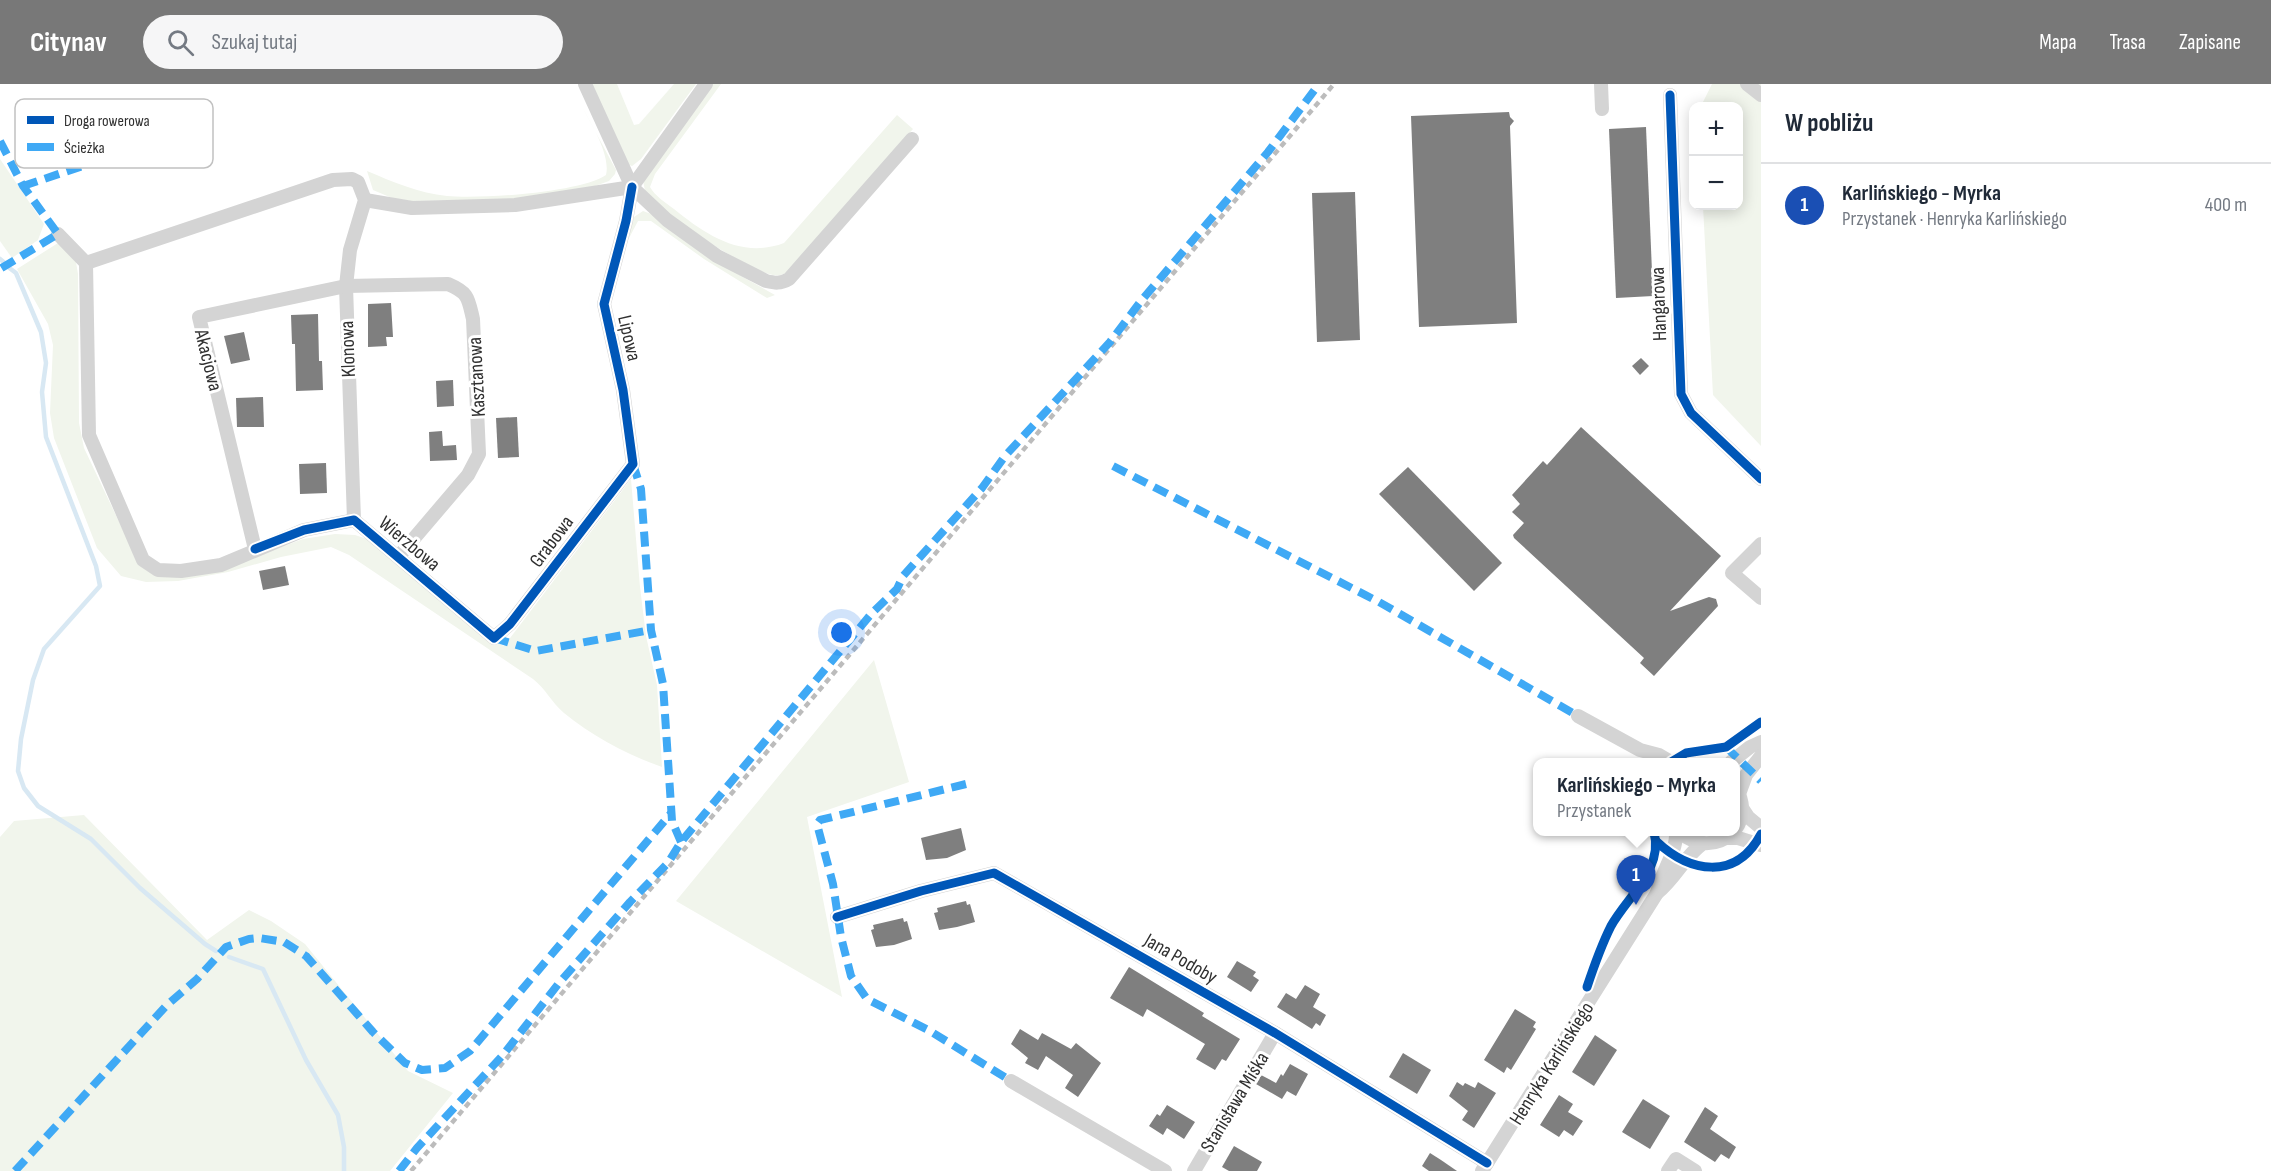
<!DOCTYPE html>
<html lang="pl">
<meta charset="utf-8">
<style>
body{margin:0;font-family:"Sofia Sans Condensed",sans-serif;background:#f6f6f7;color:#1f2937}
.controls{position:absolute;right:18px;top:18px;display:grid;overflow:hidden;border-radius:12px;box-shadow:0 3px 15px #0003}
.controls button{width:54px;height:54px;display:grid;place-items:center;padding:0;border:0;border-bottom:2px solid #e0e1e3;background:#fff;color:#1f2937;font:30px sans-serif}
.you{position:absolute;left:842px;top:549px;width:21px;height:21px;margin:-15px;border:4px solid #fff;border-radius:50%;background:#1a73e8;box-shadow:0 0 0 9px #1a73e833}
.badge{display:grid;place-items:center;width:39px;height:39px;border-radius:50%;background:#787878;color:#fff;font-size:20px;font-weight:700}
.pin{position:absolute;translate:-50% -50px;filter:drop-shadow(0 2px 3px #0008)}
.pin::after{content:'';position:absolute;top:32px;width:21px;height:18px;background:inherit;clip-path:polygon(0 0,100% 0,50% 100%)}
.popup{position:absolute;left:1533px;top:674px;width:207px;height:78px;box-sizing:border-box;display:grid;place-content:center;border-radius:12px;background:#fff;filter:drop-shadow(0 2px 4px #0005);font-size:20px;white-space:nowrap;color:#747a83}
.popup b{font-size:22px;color:#1f2937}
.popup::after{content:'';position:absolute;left:50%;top:100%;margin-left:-12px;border:12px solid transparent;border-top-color:#fff}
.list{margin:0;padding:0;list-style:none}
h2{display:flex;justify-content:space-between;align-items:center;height:78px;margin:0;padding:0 24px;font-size:26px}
h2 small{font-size:20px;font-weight:400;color:#747a83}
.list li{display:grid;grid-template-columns:39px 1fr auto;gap:18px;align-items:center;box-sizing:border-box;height:84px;padding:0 24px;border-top:2px solid #e0e1e3}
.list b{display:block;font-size:22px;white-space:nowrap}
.list p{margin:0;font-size:20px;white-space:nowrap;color:#747a83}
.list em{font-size:20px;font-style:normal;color:#747a83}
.icon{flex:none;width:33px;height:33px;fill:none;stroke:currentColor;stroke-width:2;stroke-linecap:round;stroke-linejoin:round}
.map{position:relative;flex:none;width:1761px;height:1087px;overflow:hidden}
header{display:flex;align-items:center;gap:36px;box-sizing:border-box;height:84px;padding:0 30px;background:#787878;color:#fff}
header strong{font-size:28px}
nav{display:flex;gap:33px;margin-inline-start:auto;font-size:21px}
.search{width:420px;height:54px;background:#f6f6f7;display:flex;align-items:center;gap:15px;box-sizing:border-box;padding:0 21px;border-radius:33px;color:#747a83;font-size:22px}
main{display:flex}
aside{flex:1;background:#fff}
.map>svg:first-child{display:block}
.green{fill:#f1f5ec}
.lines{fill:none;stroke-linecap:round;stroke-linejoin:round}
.stream{stroke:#d8e8f3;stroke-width:4.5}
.building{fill:#7f7f7f}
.minor{stroke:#d4d4d4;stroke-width:14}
.rail{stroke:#bcbcbc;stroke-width:4.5;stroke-dasharray:6 4.5;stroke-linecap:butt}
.quiet{stroke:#3fa9f5;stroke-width:8;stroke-dasharray:15 8;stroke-linecap:butt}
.cycleway-casing{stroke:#fff;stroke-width:13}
.cycleway{stroke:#0057b8;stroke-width:9}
.labels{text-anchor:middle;stroke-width:6;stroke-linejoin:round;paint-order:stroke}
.street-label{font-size:20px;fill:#303030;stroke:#fff}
.key{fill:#fff;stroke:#c1c1c1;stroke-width:1.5}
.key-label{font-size:16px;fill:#303030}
</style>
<header>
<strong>Citynav</strong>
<div class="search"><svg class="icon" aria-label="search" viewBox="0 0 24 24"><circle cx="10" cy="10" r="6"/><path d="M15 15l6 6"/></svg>Szukaj tutaj</div>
<nav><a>Mapa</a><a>Trasa</a><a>Zapisane</a></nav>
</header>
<main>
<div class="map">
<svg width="1761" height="1087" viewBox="0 0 1761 1087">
<rect width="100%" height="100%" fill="#fff"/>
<!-- green -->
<g class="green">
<polygon points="592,0 617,0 634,41 639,40 674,0 696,0 641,75 632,82 629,81"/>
<path d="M712,0H721L655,90L650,103C655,112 666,119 674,125C706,151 742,175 784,159L897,31L913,45L786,189C782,191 777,192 773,191C749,187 656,127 645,107L643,96Z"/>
<polygon points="1712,0 1761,0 1761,362 1713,311 1703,122 1738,122 1738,22 1701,22"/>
<path d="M580,19L616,86L615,90L609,97L595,102L514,116L410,117L392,114L373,106L367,87C393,98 419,109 447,112C480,115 579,109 606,91C611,70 590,38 580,19Z"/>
<polygon points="0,75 44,140 38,156 12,174 0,157"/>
<polygon points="643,127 654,131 741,192 775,211 767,214 704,175 651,137 638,137 628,156 634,133"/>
<path d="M58,159L76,178L78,190L79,339L84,364L139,480L233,481L303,455L335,450L355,451L370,456L478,548L504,562L631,395L640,503L646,552L657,601L662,683C628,671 592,652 564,629C551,618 546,605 533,595L349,471L331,463L281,473L228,488L178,497L146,498L121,492L97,464L54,354L50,329L53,261L48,240L17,185Z"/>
<polygon points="874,576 909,698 807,733 842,913 676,817"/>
<polygon points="84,731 207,856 249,826 271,837 305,860 408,987 453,1009 390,1087 0,1087 0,753 14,737"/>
</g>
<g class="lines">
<!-- stream -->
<g class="stream">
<polyline points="0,175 6,180"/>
<polyline points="8,183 16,189 41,248 46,279 42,308 46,353 96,482 100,502 44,565 33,596 21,655 18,687 24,704 38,722 91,755 140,804 205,860 216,867"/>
<polyline points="229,873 263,885 306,976 338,1031 344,1063 344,1087"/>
</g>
</g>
<!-- building -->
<g class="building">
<polygon points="1509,28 1510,33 1514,37 1510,42 1517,239 1419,243 1411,32"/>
<polygon points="1646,43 1653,212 1616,214 1609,45"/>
<polygon points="1355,108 1360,256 1317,258 1312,109"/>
<polygon points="391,219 393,253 386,253 387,262 368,263 368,220"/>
<polygon points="318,230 319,277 322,277 323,306 296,307 295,260 292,260 291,231"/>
<polygon points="244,248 250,276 231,280 224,252"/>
<polygon points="1641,274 1649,282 1640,291 1632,282"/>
<polygon points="453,296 454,322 437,323 436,297"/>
<polygon points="263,313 264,343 237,343 236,314"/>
<polygon points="517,333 519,373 498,374 496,334"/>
<polygon points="1581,343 1721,472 1670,527 1709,513 1716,515 1718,522 1654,592 1640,579 1644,574 1514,454 1513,451 1524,439 1512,428 1520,420 1512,411 1543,377 1547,381"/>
<polygon points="442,347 443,362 456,361 457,376 430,377 429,348"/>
<polygon points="326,379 327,409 300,410 299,380"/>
<polygon points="1408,383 1502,479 1474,507 1379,410"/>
<polygon points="285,482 289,501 263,506 259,487"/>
<polygon points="961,744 966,766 947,774 926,776 921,754"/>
<polygon points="966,817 967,821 970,820 975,838 957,843 939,846 934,829 938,828 937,824"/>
<polygon points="903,834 904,838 907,837 912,855 894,861 876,863 871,846 874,845 873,841"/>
<polygon points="1237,877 1256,888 1253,892 1259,896 1251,908 1227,893"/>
<polygon points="1129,883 1204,929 1202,932 1240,955 1226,977 1222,975 1215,986 1196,975 1205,960 1147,925 1143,933 1110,914"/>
<polygon points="1305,901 1320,910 1313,923 1326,931 1320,942 1316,939 1312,945 1277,923 1286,909 1296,915"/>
<polygon points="1515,925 1536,938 1533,943 1536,945 1511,986 1507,983 1504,989 1484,976"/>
<polygon points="1020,945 1038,956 1042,949 1071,965 1076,959 1101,979 1078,1013 1065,1004 1073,991 1046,972 1038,986 1025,979 1028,974 1011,960"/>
<polygon points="1595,951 1617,966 1594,1002 1572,988"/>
<polygon points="1403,969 1431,986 1417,1010 1389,993"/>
<polygon points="1290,980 1308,990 1296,1012 1287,1007 1282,1015 1256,1000 1261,991 1276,999 1281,990 1283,992"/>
<polygon points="1457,998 1463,1002 1465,999 1475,1004 1478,998 1496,1009 1474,1044 1462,1036 1468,1027 1449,1012"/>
<polygon points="1559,1011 1573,1020 1568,1028 1583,1037 1573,1052 1564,1046 1559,1053 1540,1041"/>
<polygon points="1643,1015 1670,1032 1650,1065 1622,1048"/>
<polygon points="1167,1021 1195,1038 1184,1055 1167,1044 1163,1051 1149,1042 1157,1030 1160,1032"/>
<polygon points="1705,1023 1718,1032 1710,1045 1736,1063 1729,1075 1721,1070 1715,1078 1684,1058"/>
<polygon points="1234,1062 1262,1078 1257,1087 1229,1087 1222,1083"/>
<polygon points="1430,1069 1441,1076 1457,1087 1429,1087 1422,1082"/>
</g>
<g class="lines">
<!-- minor -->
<g class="minor">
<path d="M585,0L632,103L667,136L717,172L766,197C775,199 780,200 789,195L912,55"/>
<polyline points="1601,0 1602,25"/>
<polyline points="1747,0 1761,11"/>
<polyline points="1670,11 1681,310 1691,329 1761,395"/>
<polyline points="365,116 412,124 515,121 632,103 706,0"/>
<polyline points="58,150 86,179 89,351 143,476 158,486 181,487 221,481 304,446 354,436 494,554 510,540 633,380 623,306 604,220 626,137 632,103"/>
<polyline points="86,179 333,96 352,95 358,98 365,116 350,166 346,202 354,436"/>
<polyline points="1761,460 1732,489 1761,514"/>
<path d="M255,465L199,233L346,202L448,200C469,209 468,214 473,235L479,370L468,391L399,472"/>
<polyline points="1578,632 1640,666 1659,671 1671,678"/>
<polyline points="1731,678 1750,663 1761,658"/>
<path d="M1735,703C1744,717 1745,732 1735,746"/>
<polyline points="1739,710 1746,691 1761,672"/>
<polyline points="1742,724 1748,733 1761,744"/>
<path d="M1680,748C1696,763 1717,763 1734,748"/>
<polyline points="1727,754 1738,754 1761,761"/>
<path d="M1657,809C1661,788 1677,769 1676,748"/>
<polyline points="837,833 921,807 994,789 1275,949 1487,1079"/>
<polyline points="1011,997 1165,1087"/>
<polyline points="1194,1087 1275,949"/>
<path d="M1482,1087L1657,809C1675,795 1684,773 1702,760"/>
<polyline points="1668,1087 1676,1075 1695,1087"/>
</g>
<!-- rail -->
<polyline class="rail" points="411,1087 1334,0"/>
<!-- quiet -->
<g class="quiet">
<polyline points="0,57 23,102 58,150 0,185"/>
<polyline points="23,102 163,55"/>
<polyline points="633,380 641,405 651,546 663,600 672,737 681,758"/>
<polyline points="1113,382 1379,518 1578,632"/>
<polyline points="494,554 536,567 651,546"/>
<polyline points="1726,663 1761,697"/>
<polyline points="966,700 820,736 817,740 833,800 841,853 851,892 867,915 930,947 1011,997"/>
<polyline points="15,1087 166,922 197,895 226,863 249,855 259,854 284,858 306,872 373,948 405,979 422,986 445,984 470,967 672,728"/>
<polyline points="399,1087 417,1064 503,971 559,899 630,818 668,779 681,758 872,529 897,505 903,492 982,404 1005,372 1110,258 1141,217 1268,68 1319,0"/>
</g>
<!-- cycleway casing -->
<g class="cycleway-casing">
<g id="cycleway">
<polyline points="1670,11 1681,310 1691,329 1761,395"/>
<polyline points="255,465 304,446 354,436 494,554 510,540 633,380 623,306 604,220 626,137 632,103"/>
<polyline points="1671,678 1686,669 1726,663 1761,638"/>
<path d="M1656,757C1690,789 1736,797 1761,750"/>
<polyline points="837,833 921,807 994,789 1275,949 1487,1079"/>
<path d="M1587,903C1594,882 1601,862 1611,842C1627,813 1664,785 1654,748"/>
</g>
</g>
<!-- cycleway -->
<use href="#cycleway" class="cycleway"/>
</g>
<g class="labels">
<!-- street labels -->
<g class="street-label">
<text transform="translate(1658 220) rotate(-92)" y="7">Hangarowa</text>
<text transform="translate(630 254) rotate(77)" y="7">Lipowa</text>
<text transform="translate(347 265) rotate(-92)" y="7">Klonowa</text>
<text transform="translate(209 276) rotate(76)" y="7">Akacjowa</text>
<text transform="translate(476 293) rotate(-93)" y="7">Kasztanowa</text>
<text transform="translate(551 457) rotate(-53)" y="7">Grabowa</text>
<text transform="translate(410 459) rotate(40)" y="7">Wierzbowa</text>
<text transform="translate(1181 874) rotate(30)" y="7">Jana Podoby</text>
<text transform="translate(1551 979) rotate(-58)" y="7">Henryka Karlińskiego</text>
<text transform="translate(1234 1018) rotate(-59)" y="7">Stanisława Miśka</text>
</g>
</g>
<!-- legend -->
<rect x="15" y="15" width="198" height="69" rx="9" class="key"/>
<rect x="27" y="32" width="27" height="8" fill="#0057b8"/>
<rect x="27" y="59" width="27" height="8" fill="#3fa9f5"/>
<g class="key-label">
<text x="64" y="42">Droga rowerowa</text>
<text x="64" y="69">Ścieżka</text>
</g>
</svg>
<div class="controls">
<button>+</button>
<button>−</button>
</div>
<div class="you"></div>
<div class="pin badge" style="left:1636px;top:821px;background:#1a4fb4">1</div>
<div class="popup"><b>Karlińskiego - Myrka</b>Przystanek</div>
</div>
<aside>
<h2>W pobliżu<small></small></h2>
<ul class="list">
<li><span class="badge" style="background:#1a4fb4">1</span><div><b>Karlińskiego - Myrka</b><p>Przystanek · Henryka Karlińskiego</p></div><em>400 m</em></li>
</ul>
</aside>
</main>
